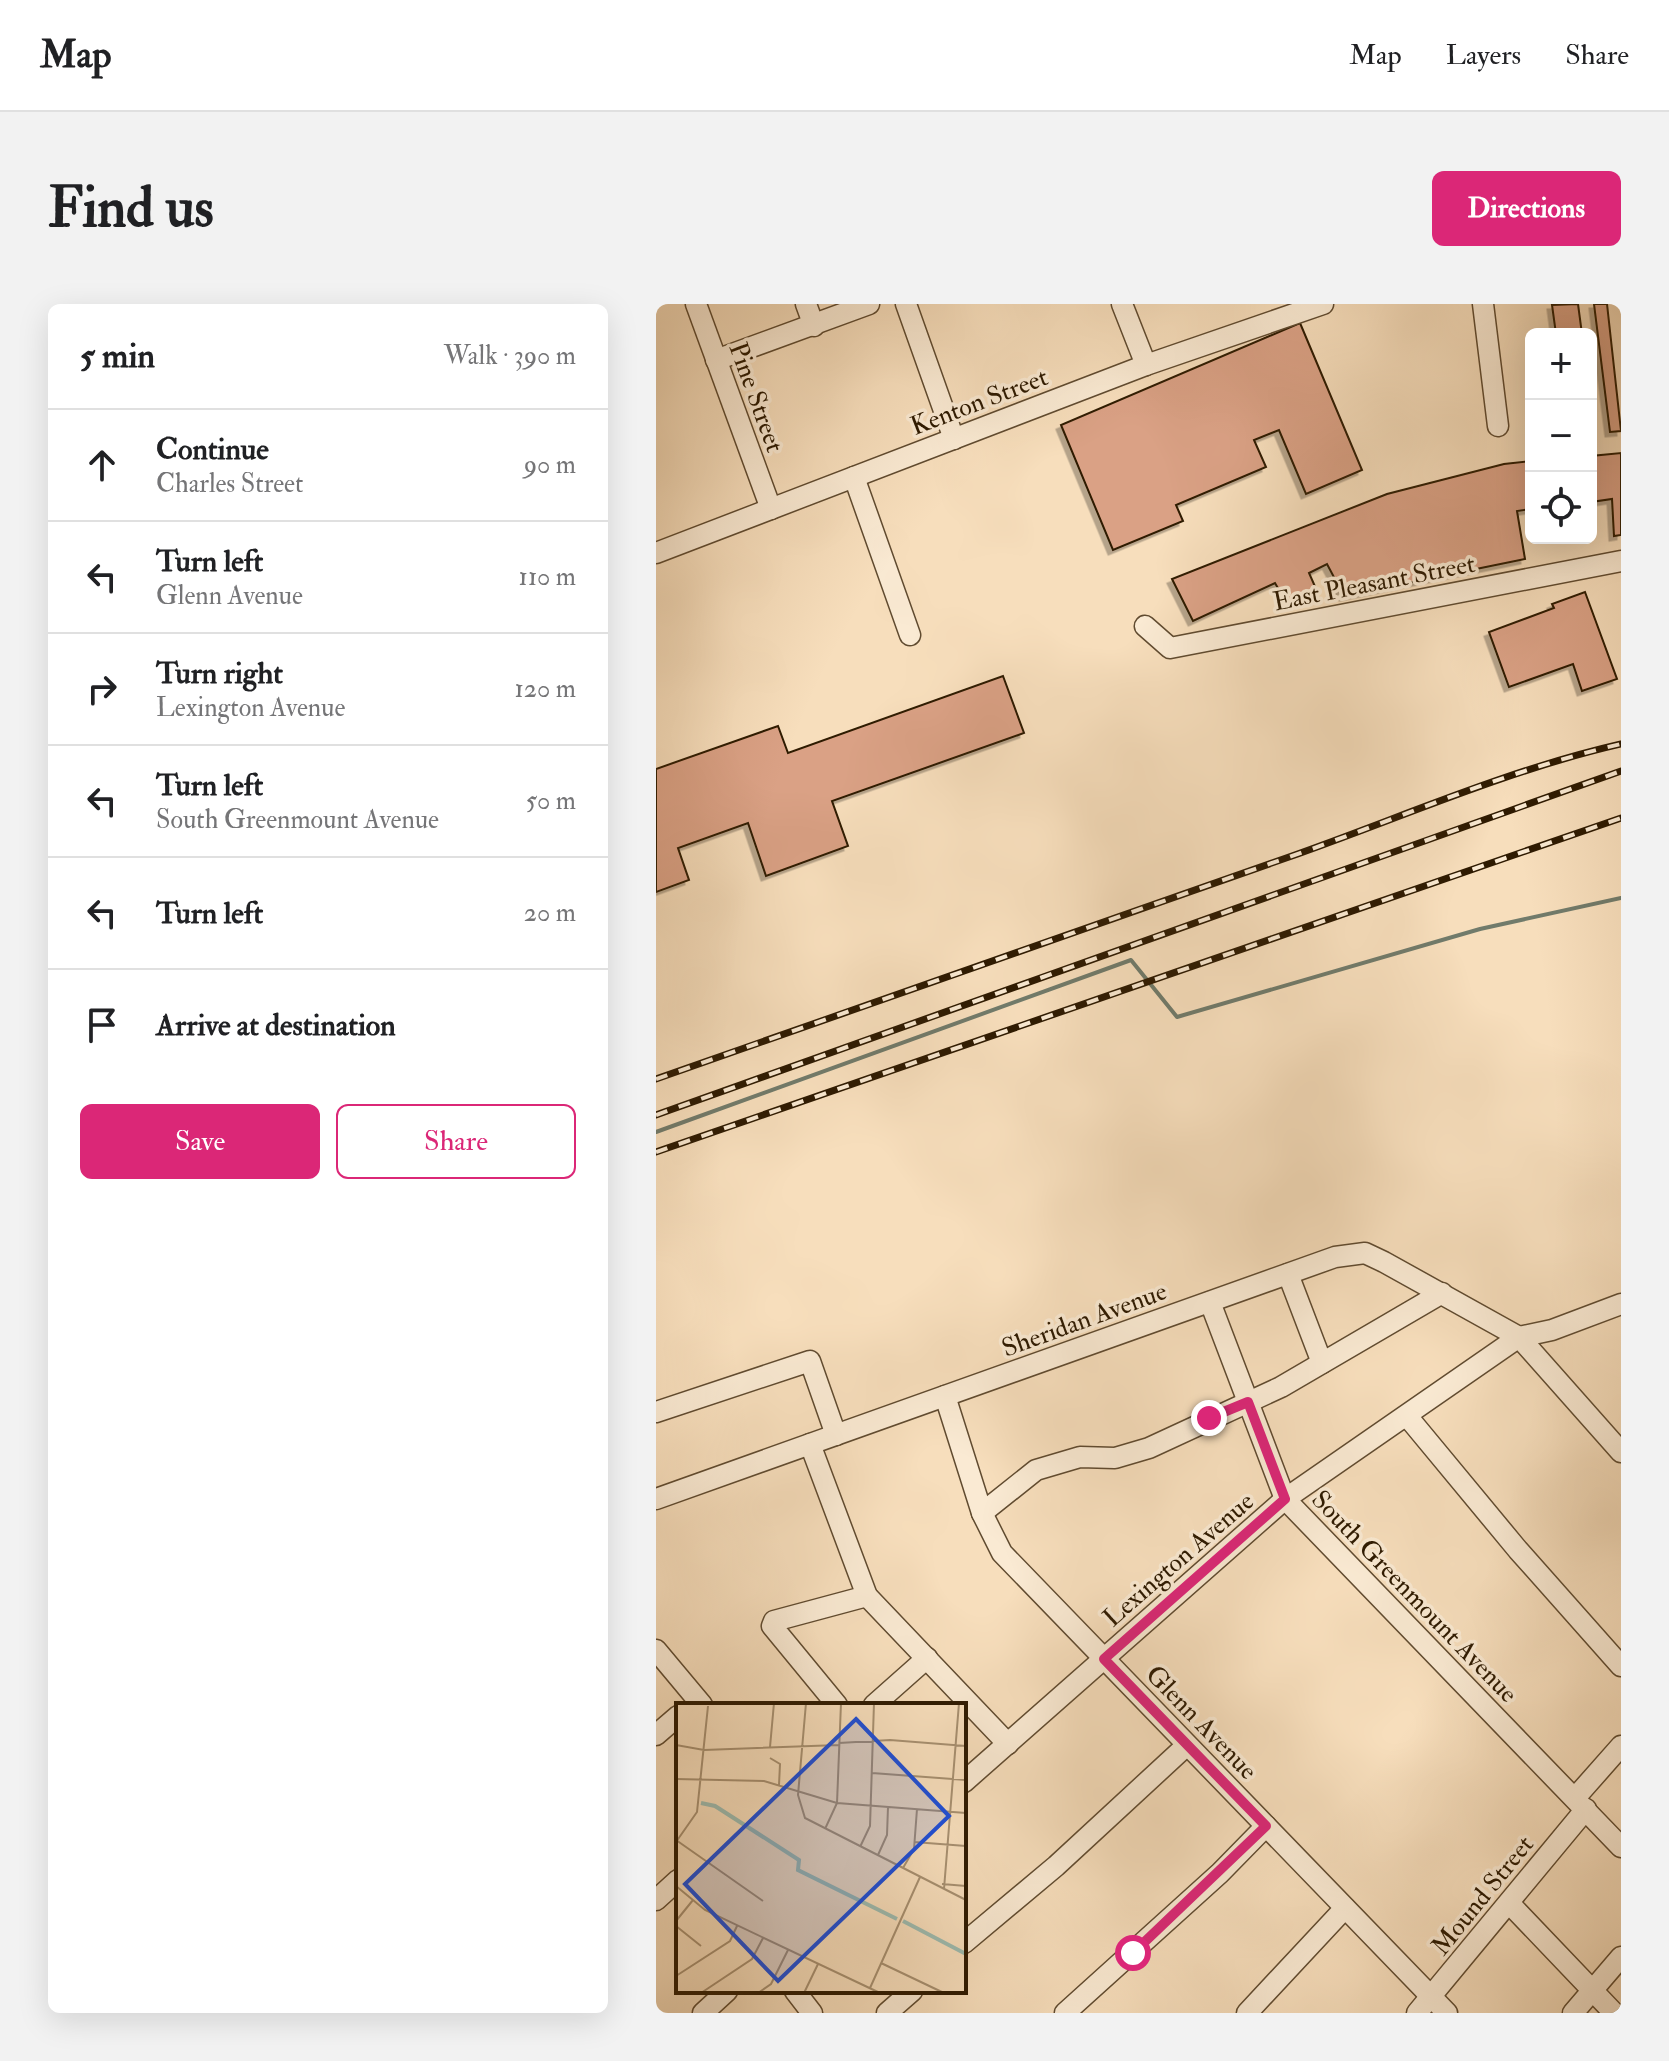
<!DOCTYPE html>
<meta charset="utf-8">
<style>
body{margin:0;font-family:"IM FELL Double Pica",serif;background:#f2f2f2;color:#202124}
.controls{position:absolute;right:24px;top:24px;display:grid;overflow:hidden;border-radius:12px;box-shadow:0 8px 32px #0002}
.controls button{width:72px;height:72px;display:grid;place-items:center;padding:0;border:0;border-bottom:2px solid #e0e0e0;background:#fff;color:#202124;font:40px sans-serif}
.stop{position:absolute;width:24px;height:24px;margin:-18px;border:6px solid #db2777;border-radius:50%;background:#fff}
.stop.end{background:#db2777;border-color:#fff;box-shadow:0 2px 8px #0008}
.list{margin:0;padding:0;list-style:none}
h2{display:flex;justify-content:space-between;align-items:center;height:104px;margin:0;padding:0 32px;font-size:34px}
h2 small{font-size:26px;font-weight:400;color:#757577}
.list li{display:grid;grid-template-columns:52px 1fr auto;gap:24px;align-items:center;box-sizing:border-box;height:112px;padding:0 32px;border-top:2px solid #e0e0e0}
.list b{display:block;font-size:30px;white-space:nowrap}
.list p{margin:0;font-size:26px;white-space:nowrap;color:#757577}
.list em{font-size:26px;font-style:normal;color:#757577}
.actions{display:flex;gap:16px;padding:24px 32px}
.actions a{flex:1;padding:18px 0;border:2px solid #db2777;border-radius:12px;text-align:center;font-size:28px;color:#db2777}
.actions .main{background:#db2777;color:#fff}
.icon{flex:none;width:44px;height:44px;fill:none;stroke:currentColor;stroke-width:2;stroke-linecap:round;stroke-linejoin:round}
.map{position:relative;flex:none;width:965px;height:1709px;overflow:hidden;border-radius:12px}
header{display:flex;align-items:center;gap:48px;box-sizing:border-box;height:112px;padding:0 40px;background:#fff;border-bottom:2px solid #e0e0e0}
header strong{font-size:38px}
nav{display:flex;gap:44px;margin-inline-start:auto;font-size:28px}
.intro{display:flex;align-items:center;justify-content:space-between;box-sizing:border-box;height:192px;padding:0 48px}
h1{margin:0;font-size:56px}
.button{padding:20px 36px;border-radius:12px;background:#db2777;color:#fff;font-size:28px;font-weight:700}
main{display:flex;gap:48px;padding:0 48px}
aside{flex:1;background:#fff;border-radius:12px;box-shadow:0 8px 32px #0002}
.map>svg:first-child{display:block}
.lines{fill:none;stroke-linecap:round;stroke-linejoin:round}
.stream{stroke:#717b6b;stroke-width:4}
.building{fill:#daa185;stroke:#2e1a01;stroke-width:2;filter:url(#shadow)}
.minor-casing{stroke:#604b30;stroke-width:23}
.minor{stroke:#faead3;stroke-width:20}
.rail-casing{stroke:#2e1a01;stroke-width:7}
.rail{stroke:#faead3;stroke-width:4;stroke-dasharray:12;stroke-linecap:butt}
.route{stroke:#db2777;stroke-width:10}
.labels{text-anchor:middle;stroke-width:7;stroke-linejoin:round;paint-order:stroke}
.street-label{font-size:26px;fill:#2e1a01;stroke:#faead3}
.inset-river{fill:none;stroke:#9dbcb1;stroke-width:4}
.inset-road{fill:none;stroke:#a79071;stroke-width:2}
.view{fill:#1d4ed8;fill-opacity:0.15;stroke:#1d4ed8;stroke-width:4}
.inset-edge{fill:none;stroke:#2e1a01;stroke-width:4}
</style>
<header>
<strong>Map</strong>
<nav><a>Map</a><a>Layers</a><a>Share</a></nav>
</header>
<div class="intro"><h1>Find us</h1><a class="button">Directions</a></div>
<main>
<aside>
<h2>5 min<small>Walk · 390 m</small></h2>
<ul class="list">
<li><svg class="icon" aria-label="ahead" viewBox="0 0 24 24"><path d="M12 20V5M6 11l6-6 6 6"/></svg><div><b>Continue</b><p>Charles Street</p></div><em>90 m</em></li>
<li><svg class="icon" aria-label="left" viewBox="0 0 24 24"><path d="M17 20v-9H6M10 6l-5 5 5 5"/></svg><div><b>Turn left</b><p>Glenn Avenue</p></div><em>110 m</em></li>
<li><svg class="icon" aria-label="right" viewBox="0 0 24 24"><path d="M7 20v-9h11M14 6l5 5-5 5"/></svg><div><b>Turn right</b><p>Lexington Avenue</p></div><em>120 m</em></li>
<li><svg class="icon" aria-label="left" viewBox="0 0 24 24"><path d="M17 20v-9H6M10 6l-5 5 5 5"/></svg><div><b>Turn left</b><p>South Greenmount Avenue</p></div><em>50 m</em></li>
<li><svg class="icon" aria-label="left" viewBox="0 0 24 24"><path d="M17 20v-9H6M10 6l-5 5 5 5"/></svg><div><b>Turn left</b></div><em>20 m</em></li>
<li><svg class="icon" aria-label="arrive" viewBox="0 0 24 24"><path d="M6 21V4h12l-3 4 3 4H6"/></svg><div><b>Arrive at destination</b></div></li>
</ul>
<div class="actions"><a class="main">Save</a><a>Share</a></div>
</aside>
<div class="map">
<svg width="965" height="1709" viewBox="0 0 965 1709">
<defs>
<filter id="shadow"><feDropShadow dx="-4.5" dy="4.5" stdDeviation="0" flood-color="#0004"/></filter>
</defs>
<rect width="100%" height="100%" fill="#f7debc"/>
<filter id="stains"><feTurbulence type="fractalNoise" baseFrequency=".0025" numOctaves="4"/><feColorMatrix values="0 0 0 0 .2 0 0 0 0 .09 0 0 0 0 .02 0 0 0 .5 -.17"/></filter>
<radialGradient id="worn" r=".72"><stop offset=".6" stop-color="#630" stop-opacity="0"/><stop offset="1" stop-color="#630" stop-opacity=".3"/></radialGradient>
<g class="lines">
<!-- stream -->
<polyline class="stream" points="0,828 475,656 521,713 824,625 965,594"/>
</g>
<!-- building -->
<g class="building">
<polygon points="922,0 926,30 900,30 896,1"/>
<polygon points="938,0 951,0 965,127 954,128"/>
<polygon points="644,19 706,166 650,190 623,126 598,136 610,163 520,201 527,217 457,246 405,121"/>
<polygon points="965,149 965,231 958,232 956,195 935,198 935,152"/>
<polygon points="875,157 875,205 861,207 869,255 688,292 671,260 653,269 661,287 630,298 619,279 537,317 516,275 731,190 848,160"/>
<polygon points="929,288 961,375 926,387 917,360 853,383 833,328 898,304 896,300"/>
<polygon points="347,372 368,429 176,497 192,542 110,572 92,519 22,544 33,576 0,588 0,465 122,422 132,449"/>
</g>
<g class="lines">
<!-- minor casing -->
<g class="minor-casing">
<g id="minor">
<polyline points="40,0 115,205"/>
<polyline points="150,0 158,22"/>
<polyline points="250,0 298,135"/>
<polyline points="466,0 490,61"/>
<polyline points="827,0 842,122"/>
<polyline points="60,56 213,0"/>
<polyline points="198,173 254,331"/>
<polyline points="0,249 490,61 667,0"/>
<polyline points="489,322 514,344 965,257"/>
<polyline points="632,970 666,1059"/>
<polyline points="554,998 629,1195 965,1543"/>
<polyline points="289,1092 326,1209 346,1249 791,1709"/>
<polyline points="0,1108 154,1057 180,1131"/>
<polyline points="751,1112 862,1246 965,1362"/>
<polyline points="154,1140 211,1292 352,1440"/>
<polyline points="0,1195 679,953 709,949 728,958 863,1033 965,1148"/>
<polyline points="326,1209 380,1166 424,1153 459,1154 493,1144 625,1083 786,989"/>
<polyline points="0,1346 46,1401"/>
<polyline points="181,1401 116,1322 118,1317 211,1292"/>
<polyline points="218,1401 271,1354"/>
<polyline points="0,1431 22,1412"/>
<polyline points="308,1478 629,1195 863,1033 896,1026 965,1000"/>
<polyline points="919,1494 965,1442"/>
<polyline points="0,1596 22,1576"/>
<polyline points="853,1599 958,1709"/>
<polyline points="308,1639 400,1562 531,1441"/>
<polyline points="139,1687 156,1709"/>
<polyline points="47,1709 71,1687"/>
<polyline points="231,1709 256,1687"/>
<polyline points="409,1709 564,1569 610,1522"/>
<polyline points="591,1709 689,1604"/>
<polyline points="761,1709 930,1505"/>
<polyline points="917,1709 965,1653"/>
</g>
</g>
<!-- minor -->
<use href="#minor" class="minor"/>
<!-- rail casing -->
<g class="rail-casing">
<g id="rail">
<path d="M0,775C211,701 422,627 633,553C744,514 851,466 965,440"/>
<polyline points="0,811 965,467"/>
<polyline points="0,848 965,514"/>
</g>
</g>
<!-- rail -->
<use href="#rail" class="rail"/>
</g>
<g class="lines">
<!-- route -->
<polyline class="route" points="477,1649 610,1522 448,1355 629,1195 592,1098 553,1114"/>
</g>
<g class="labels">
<!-- street labels -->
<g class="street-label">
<text transform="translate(101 93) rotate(70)" y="9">Pine Street</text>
<text transform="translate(323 97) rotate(-21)" y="9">Kenton Street</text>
<text transform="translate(718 278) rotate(-11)" y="9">East Pleasant Street</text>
<text transform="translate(428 1015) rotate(-20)" y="9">Sheridan Avenue</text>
<text transform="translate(522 1255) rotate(-41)" y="9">Lexington Avenue</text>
<text transform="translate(759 1292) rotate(46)" y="9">South Greenmount Avenue</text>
<text transform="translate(546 1418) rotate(46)" y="9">Glenn Avenue</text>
<text transform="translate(826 1591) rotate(-51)" y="9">Mound Street</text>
</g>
</g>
<!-- overview -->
<g transform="translate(20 1399)">
<rect width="290" height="290" fill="#f7debc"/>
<path class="inset-river" d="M25,100L39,103L123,157L122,167L221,216M227,218L290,251"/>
<path class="inset-road" d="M1,0H97M130,0L122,92L129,115L290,197M163,40L214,37L290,43M0,42L28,47L163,42M94,44L98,0M94,55L104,61L103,82M196,70L290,77M0,76L88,78L161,100L290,110M149,126L161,100L165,0M0,137L87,198M0,139L21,109L32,3M238,139L290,143M184,144L194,123L198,0M202,152L211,132L212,104M227,165L238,146L241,106M266,181L290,183M0,183L29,207L204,290M268,186L283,0M0,218L17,197M0,223L25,243M205,260L268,290M0,273L54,238L61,223M194,285L244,174M25,290L76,256L87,235M82,290L95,281L112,247M128,290L142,261"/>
<path class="view" d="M180,16L273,113L102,278L9,181Z"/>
<rect width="290" height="290" class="inset-edge"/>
</g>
<rect width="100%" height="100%" filter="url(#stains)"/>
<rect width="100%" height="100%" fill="url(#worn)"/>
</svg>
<div class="controls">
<button>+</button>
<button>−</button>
<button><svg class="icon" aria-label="locate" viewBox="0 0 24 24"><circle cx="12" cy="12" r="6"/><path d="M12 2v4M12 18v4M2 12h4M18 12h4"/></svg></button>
</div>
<div class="stop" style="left:477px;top:1649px"></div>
<div class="stop end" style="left:553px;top:1114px"></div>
</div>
</main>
